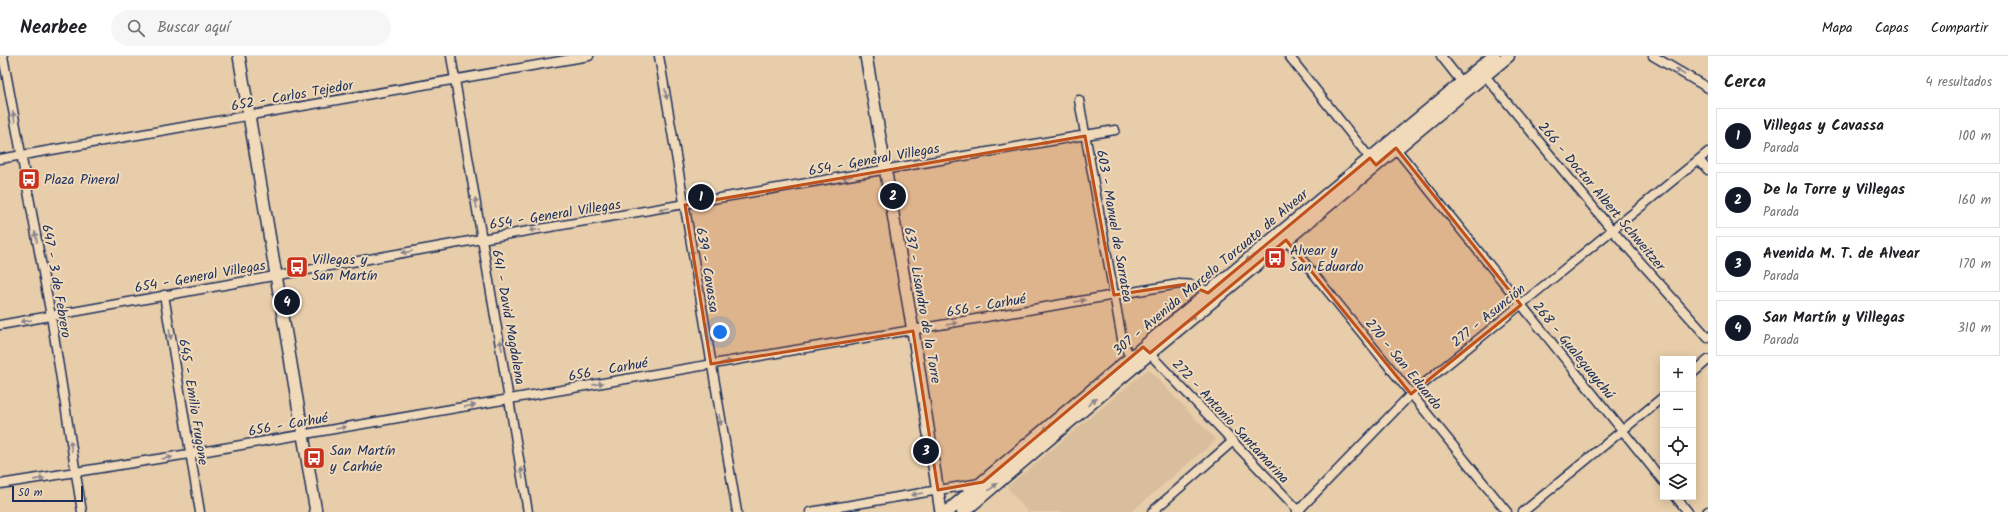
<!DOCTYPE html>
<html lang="es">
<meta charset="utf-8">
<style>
body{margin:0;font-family:Kalam,sans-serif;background:#f6f6f6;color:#202124}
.controls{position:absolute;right:12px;bottom:12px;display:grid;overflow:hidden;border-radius:0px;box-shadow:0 2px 10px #0003}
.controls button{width:36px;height:36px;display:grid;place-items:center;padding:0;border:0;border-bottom:1px solid #e0e0e0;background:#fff;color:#202124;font:20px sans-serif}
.scale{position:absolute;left:12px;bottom:10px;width:71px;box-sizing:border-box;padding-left:4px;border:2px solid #1b2f5e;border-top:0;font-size:11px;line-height:14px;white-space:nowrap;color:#1b2f5e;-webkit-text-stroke:3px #f1dab9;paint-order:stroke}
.you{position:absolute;left:720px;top:276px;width:14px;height:14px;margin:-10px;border:3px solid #fff;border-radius:50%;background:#1a73e8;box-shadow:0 0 0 6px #1a73e833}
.badge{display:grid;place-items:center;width:26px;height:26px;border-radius:50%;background:#111827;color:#fff;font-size:13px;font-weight:700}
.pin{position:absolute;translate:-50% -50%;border:2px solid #fff;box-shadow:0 1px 4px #0006}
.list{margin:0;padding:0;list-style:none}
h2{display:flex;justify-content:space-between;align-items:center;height:52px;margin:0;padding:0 16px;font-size:17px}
h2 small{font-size:13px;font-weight:400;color:#757577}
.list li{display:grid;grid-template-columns:26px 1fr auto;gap:12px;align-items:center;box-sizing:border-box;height:56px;margin:0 8px 8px;padding:0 8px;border:1px solid #e0e0e0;border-radius:0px}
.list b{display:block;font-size:15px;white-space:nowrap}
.list p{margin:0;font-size:13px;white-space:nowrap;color:#757577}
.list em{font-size:13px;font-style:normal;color:#757577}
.icon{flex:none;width:22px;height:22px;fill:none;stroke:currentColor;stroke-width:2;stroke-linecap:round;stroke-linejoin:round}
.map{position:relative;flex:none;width:1708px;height:456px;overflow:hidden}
header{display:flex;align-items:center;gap:24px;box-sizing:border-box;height:56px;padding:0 20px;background:#fff;border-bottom:1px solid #e0e0e0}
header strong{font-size:19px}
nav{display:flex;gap:22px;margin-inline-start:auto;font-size:14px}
.search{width:280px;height:36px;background:#f6f6f6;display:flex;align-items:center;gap:10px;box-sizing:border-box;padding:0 14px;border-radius:22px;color:#757577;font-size:15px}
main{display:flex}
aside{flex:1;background:#fff}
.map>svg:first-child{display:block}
.built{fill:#d8be9c}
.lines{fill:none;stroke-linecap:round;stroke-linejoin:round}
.street-casing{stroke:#1b2f5e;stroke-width:11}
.secondary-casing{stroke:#1b2f5e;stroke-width:14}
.primary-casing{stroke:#1b2f5e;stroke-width:15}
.street{stroke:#f1dab9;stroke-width:8}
.secondary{stroke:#f1dab9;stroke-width:11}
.primary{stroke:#f1dab9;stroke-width:12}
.oneway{fill:#86848c}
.marked{fill:#bf511c;fill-opacity:0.2;stroke:#bf511c;stroke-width:3;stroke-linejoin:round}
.labels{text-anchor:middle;stroke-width:4;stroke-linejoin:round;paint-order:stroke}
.street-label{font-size:14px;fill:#1b2f5e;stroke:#f1dab9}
.poi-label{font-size:14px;fill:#1b2f5e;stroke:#f1dab9;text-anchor:start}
</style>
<header>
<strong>Nearbee</strong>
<div class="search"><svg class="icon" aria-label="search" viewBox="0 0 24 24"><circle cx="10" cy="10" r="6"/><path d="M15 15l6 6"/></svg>Buscar aquí</div>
<nav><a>Mapa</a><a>Capas</a><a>Compartir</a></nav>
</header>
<main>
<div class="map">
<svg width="1708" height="456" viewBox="0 0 1708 456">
<rect width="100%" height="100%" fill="#e7cda9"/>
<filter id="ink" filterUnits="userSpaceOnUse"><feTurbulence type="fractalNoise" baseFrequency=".025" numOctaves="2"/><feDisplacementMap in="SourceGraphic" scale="8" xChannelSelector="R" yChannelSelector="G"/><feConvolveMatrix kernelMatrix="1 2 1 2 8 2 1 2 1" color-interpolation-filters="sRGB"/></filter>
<g filter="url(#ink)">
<!-- built -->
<polygon class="built" points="1148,313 1216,384 1131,456 1028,456 1007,431"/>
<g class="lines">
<!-- street casing -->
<g class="street-casing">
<g id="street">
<polyline points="3,0 51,260 82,456"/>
<polyline points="451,0 528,456"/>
<polyline points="659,0 737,456"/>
<polyline points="1289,0 1373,106"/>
<polyline points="1441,0 1464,29"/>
<polyline points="1653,0 1708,32"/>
<polyline points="1482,16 1612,174 1708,282"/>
<polyline points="1079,44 1122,283 1127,295 1134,304"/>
<polyline points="1393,89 1663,425"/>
<polyline points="0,103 589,0"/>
<polyline points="1699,104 1708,114"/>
<polyline points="1283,180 1507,456"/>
<polyline points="164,239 200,456"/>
<polyline points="0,269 481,183 1115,74"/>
<polyline points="1146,294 1300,456"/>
<polyline points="1693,317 1708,304"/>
<path d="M0,428L189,398L1179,228C1193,228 1201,230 1211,239"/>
<polyline points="1676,441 1688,456"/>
<polyline points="810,456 980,427"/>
<polyline points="1152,456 1233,385"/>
<polyline points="1297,456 1411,338 1708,96"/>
<polyline points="1523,456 1663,341"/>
<polyline points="1707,456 1708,455"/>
</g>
</g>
<!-- secondary casing -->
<g class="secondary-casing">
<g id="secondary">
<polyline points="239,0 316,456"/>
<polyline points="866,0 913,275 941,456"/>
</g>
</g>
<!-- primary casing -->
<g class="primary-casing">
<g id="primary">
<polyline points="947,456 1208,237 1494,0"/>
<polyline points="963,456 1158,290 1508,0"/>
</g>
</g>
<!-- street -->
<use href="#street" class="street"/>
<!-- secondary -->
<use href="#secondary" class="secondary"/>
<!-- primary -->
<use href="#primary" class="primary"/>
</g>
<!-- one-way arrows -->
<defs><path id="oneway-solid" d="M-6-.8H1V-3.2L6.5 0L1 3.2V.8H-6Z"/></defs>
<g class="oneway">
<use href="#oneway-solid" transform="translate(1680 16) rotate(-150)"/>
<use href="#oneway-solid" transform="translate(666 38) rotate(80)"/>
<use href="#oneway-solid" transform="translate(14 61) rotate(-101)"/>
<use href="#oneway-solid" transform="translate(1047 86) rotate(170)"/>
<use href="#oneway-solid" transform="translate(919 108) rotate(170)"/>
<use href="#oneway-solid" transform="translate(847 121) rotate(170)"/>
<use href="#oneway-solid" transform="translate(476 147) rotate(-99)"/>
<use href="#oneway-solid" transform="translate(664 153) rotate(171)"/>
<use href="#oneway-solid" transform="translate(535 174) rotate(171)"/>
<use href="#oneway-solid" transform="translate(36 181) rotate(-101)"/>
<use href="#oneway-solid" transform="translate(692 194) rotate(81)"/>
<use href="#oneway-solid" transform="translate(407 196) rotate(170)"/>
<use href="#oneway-solid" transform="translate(1250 202) rotate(141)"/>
<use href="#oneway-solid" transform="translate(1080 245) rotate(-10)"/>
<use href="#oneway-solid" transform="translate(1191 263) rotate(-40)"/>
<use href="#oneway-solid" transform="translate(26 265) rotate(171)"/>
<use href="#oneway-solid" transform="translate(952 268) rotate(-10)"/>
<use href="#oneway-solid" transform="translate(170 278) rotate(81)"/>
<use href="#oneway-solid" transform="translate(501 289) rotate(-100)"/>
<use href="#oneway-solid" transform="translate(726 306) rotate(-9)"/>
<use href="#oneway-solid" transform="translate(598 328) rotate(-10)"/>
<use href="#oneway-solid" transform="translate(1092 346) rotate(-40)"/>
<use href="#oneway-solid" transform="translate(470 350) rotate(-10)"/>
<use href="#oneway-solid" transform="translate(720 364) rotate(80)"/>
<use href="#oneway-solid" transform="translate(1048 371) rotate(140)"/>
<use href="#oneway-solid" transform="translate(341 372) rotate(-10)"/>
<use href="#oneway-solid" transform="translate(71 390) rotate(-99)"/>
<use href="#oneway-solid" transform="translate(167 402) rotate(-9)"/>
<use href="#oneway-solid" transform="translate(522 417) rotate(-99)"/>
<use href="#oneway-solid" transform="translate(39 423) rotate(-8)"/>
<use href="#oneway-solid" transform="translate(993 431) rotate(-40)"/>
<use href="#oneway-solid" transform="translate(917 438) rotate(170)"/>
</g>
</g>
<!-- marked area -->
<path class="marked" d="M1085,80L1114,239L1187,228L1208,237L1370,102L1376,109L1396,92L1521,249L1411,338L1286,184L1150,297L1143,291L983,426L938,434L913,275L711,308L685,149Z"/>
<!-- icons -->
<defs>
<g id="bus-square" transform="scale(1.15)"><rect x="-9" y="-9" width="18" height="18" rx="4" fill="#c8321e" stroke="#f1dab9"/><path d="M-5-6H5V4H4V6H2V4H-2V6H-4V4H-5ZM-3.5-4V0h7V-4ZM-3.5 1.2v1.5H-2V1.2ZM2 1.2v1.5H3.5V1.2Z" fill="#fff"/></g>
</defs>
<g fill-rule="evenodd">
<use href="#bus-square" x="29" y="123"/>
<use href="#bus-square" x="1275" y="202"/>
<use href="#bus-square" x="297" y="211"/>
<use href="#bus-square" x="314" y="402"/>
</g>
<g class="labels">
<!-- street labels -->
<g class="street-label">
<text transform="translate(292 39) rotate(-10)" y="5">652 - Carlos Tejedor</text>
<text transform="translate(874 103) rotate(-10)" y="5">654 - General Villegas</text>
<text transform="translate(1602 140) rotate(50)" y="5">266 - Doctor Albert Schweitzer</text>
<text transform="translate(555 158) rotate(-9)" y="5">654 - General Villegas</text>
<text transform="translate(1115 170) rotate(80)" y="5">603 - Manuel de Sarratea</text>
<text transform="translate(708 214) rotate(81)" y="5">639 - Cavassa</text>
<text transform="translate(1210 216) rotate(-40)" y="5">307 - Avenida Marcelo Torcuato de Alvear</text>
<text transform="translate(200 220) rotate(-10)" y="5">654 - General Villegas</text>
<text transform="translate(57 225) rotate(80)" y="5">647 - 3 de Febrero</text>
<text transform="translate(923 249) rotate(80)" y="5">637 - Lisandro de la Torre</text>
<text transform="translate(986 249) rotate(-10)" y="5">656 - Carhué</text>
<text transform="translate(1488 259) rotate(-39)" y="5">277 - Asunción</text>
<text transform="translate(509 261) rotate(80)" y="5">641 - David Magdalena</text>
<text transform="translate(1574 294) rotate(51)" y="5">268 - Gualeguaychú</text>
<text transform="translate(1404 308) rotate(51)" y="5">270 - San Eduardo</text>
<text transform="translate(608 313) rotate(-10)" y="5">656 - Carhué</text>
<text transform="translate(194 346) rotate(81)" y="5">645 - Emilio Frugone</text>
<text transform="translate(1231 365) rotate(47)" y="5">272 - Antonio Santamarina</text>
<text transform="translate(288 368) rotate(-10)" y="5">656 - Carhué</text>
</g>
<!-- poi labels -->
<g class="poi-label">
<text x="44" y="128">Plaza Pineral</text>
<text x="1290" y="199">Alvear y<tspan x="1290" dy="16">San Eduardo</tspan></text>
<text x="312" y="208">Villegas y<tspan x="312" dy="16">San Martín</tspan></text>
<text x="330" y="399">San Martín<tspan x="330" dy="16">y Carhúe</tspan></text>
</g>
</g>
</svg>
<div class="controls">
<button>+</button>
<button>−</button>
<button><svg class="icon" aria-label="locate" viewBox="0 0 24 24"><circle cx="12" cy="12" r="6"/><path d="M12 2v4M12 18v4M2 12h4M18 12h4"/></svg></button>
<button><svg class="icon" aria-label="layers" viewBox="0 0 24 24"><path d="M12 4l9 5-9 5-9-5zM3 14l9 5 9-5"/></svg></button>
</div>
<div class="scale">50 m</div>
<div class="you"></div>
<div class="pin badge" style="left:701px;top:141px">1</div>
<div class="pin badge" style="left:893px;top:140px">2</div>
<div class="pin badge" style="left:926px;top:395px">3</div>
<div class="pin badge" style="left:287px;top:246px">4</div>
</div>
<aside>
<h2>Cerca<small>4 resultados</small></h2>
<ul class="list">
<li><span class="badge">1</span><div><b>Villegas y Cavassa</b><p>Parada</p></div><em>100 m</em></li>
<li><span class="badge">2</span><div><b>De la Torre y Villegas</b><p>Parada</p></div><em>160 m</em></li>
<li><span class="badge">3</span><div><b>Avenida M. T. de Alvear</b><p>Parada</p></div><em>170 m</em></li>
<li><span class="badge">4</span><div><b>San Martín y Villegas</b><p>Parada</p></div><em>310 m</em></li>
</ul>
</aside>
</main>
